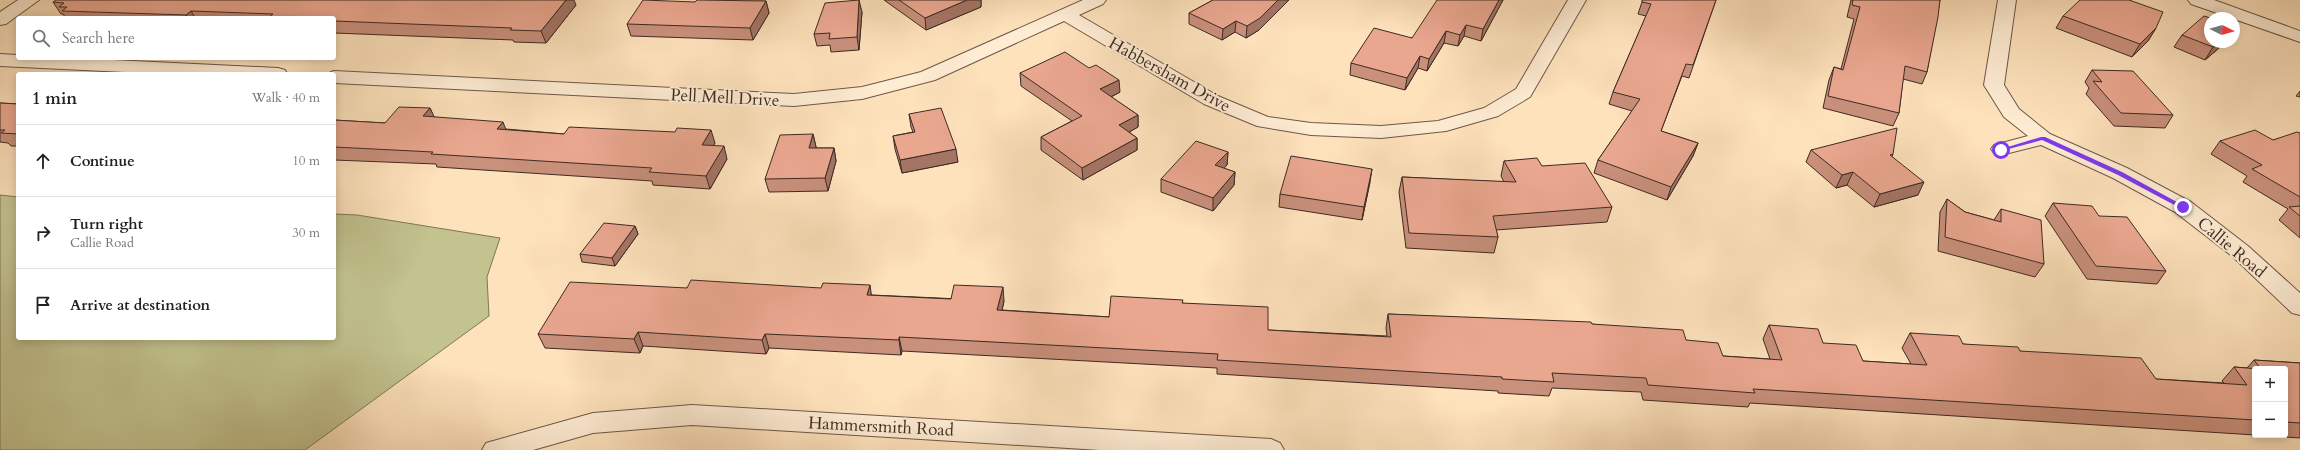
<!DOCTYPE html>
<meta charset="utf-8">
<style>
body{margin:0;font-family:Cardo,serif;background:#f2f2f2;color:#202124}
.controls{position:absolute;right:12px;bottom:12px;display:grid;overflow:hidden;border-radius:4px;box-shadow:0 2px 10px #0003}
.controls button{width:36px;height:36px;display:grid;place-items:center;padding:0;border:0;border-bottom:1px solid #e0e0e0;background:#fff;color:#202124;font:20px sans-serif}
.compass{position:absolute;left:2204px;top:12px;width:36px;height:36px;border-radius:50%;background:#fff;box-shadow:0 2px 10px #0003;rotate:95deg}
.stop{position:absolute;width:12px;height:12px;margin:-9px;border:3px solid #7c3aed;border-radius:50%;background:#fff}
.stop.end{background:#7c3aed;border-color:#fff;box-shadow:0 1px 4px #0008}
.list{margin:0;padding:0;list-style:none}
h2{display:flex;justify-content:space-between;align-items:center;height:52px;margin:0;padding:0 16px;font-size:17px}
h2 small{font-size:13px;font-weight:400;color:#757577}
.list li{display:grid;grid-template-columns:26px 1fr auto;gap:12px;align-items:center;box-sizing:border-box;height:72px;padding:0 16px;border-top:1px solid #e0e0e0}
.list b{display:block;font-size:15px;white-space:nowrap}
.list p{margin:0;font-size:13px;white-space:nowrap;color:#757577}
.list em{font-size:13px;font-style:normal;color:#757577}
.icon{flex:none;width:22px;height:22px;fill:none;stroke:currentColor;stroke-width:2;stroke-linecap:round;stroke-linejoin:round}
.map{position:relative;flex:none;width:2300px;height:450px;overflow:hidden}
.search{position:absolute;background:#fff;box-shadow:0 2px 10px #0003;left:16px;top:16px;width:320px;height:44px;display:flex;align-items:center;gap:10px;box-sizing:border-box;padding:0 14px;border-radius:4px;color:#757577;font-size:15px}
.panel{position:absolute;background:#fff;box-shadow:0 2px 10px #0003;left:16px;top:72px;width:320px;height:268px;border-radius:4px}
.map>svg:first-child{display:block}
.green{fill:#c2c38f;stroke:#807658}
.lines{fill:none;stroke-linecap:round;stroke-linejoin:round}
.minor-casing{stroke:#6e5848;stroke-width:2}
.minor{fill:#feecd3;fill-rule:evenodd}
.wall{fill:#c9907c;stroke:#3e2a22}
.shaded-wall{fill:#a47565;stroke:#3e2a22}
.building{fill:#eaa790;stroke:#3e2a22}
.route{fill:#7c3aed}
.labels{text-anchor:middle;stroke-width:4;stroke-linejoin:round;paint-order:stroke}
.street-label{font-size:17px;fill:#3e2a22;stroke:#feecd3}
</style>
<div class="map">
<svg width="2300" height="450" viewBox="0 0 2300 450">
<rect width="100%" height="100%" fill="#fee2bc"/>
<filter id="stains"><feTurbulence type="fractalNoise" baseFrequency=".005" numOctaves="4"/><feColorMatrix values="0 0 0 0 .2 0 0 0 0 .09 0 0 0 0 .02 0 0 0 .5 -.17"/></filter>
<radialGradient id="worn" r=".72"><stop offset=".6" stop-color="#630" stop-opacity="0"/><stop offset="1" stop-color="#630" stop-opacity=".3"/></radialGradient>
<!-- green -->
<polygon class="green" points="0,195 18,197 18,338 334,338 334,214 357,215 500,238 487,277 489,316 305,450 0,450"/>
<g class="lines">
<!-- minor casing -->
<g class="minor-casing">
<g id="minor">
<polygon points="18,0 39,0 6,24 0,25 0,12"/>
<polygon points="1083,0 1106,0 1103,4 1079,15 1218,96 1268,117 1311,123 1381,126 1438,121 1484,108 1516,89 1568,0 1586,0 1530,97 1498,116 1446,131 1381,138 1311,135 1257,126 1204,104 1064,21 935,80 862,99 794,106 334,83 334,74 327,74 334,71 794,94 862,87 921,72"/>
<polygon points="1998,0 2016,0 2004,85 2019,109 2050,134 2127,168 2191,202 2248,246 2300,293 2300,315 2292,313 2232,256 2175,212 2113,178 2041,145 2001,155 1994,153 1991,149 1994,145 2028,136 2004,117 1984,85"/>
<polygon points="2188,0 2214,0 2300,31 2300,42 2191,4"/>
<polygon points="0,54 18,55 18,58 72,58 278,68 285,70 287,74 166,74 0,66"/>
<polygon points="692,405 1271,439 1280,443 1284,450 1100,450 692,425 593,433 533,450 482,450 486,443 593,413"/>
</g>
</g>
<!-- minor -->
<use href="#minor" class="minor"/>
</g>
<!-- wall -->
<g class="wall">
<polygon points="884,0 981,0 981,7 926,30"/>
<polygon points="1213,0 1259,30 1246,38 1235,32 1222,40 1189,24 1189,13"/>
<polygon points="1503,0 1481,41 1464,36 1458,46 1444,43 1427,71 1418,68 1405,90 1350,75 1351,63"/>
<polygon points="1716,0 1689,78 1682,76 1661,131 1698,143 1693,156 1667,200 1594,173 1598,160 1632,111 1609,104 1613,92 1646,16 1638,14 1642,2"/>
<polygon points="1851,0 1940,0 1927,72 1922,84 1903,79 1899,113 1893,126 1823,108 1829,80 1834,67 1841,69 1854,19 1847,17"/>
<polygon points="766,1 769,13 753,40 631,36 627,24 695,2"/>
<polygon points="53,2 576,5 546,43 514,42 513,40 334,33 334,18 66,18 63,14 61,14"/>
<polygon points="862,12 859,50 831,52 830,45 817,46 814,34"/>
<polygon points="2063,16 2156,28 2148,41 2132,57 2056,28"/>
<polygon points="2182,35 2226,42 2205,60 2174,47"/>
<polygon points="2092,70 2173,115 2165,128 2114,126 2086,94 2089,88 2085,82"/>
<polygon points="1020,73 1120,92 1111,97 1138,115 1138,127 1129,132 1137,138 1137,150 1083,180 1041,150 1041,137 1072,121 1021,86"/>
<polygon points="2300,91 2300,97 2296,96"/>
<polygon points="0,103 18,104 18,146 11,146 8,143 0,142"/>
<polygon points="430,108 434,117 506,129 564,134 715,143 713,146 727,159 710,189 653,185 652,181 437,167 436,164 334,160 334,120 385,123"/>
<polygon points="909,114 958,162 902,173 895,149 893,136 913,132 911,127"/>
<polygon points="2300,133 2300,238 2279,220 2288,209 2243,182 2247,176 2211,154 2220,141 2273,140"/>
<polygon points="813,134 816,147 816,148 834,148 836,161 828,191 769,192 765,179"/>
<polygon points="1811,150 1893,154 1892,157 1918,195 1874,207 1847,185 1836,188 1806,162"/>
<polygon points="1228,152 1227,165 1223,168 1235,172 1234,185 1213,211 1161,192 1161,179"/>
<polygon points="1504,161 1542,166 1612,207 1607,222 1496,230 1498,237 1494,253 1406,248 1399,192 1402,177 1504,182 1501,176"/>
<polygon points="1370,182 1362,220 1279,207 1280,194"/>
<polygon points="1947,199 1965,212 1994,220 2001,209 2044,264 2035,277 1938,251 1940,212"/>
<polygon points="2053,203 2099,216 2166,271 2157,284 2087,279 2045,216"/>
<polygon points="635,226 638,234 615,266 582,262 580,254"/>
<polygon points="687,288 872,295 1004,301 1002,310 1109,317 1183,303 1268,330 1387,336 1386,328 1388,314 1592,324 1686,340 1723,356 1770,359 1763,339 1769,325 1823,343 1863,361 1911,364 1902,348 1910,333 1963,344 2020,351 2156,379 2224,383 2222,381 2234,367 2247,368 2254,360 2300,363 2300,438 2256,435 2285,435 2285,369 2255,369 2255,435 1750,403 1748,407 1643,400 1641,392 1552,388 1549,396 1498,393 1498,391 1217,374 1217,368 902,351 901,355 769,348 766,354 643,346 640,353 545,348 538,334"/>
</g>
<!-- shaded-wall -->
<g class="shaded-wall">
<polygon points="566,0 574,0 576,5 546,43 541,31"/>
<polygon points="859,0 862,12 859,50 857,37"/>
<polygon points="967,0 981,0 981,7 926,30 925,18"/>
<polygon points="1278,0 1289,0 1259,30 1246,38 1247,26"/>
<polygon points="1499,0 1503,0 1481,41 1483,29"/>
<polygon points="766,1 769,13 753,40 750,28"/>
<polygon points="191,11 195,18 188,18 186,15"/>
<polygon points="1236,21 1235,32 1222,40 1223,29"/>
<polygon points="1466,25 1464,36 1458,46 1460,35"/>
<polygon points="2156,28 2148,41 2132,57 2140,44"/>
<polygon points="1446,31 1444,43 1427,71 1429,59"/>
<polygon points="2220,42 2226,42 2205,60 2213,47"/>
<polygon points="1420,56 1418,68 1405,90 1407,78"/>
<polygon points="1119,80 1120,92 1101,102 1100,89"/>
<polygon points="430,108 436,121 423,116"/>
<polygon points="1138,115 1138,127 1119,138 1119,125"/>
<polygon points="503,122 508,135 497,129"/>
<polygon points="711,130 715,143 706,158 702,145"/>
<polygon points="813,134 816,147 811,161 809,148"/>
<polygon points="1137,138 1137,150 1083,180 1082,168"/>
<polygon points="1698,143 1693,156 1667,200 1671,187"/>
<polygon points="724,146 727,159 710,189 706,176"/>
<polygon points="834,148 836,161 828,191 825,178"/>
<polygon points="956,149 958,162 902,173 900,160"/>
<polygon points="1228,152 1227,165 1215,178 1215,165"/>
<polygon points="1372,169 1370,182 1362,220 1364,207"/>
<polygon points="1235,172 1234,185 1213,211 1213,198"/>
<polygon points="1853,172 1847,185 1836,188 1842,175"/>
<polygon points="1924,182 1918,195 1874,207 1880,194"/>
<polygon points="635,226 638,234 615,266 612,258"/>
<polygon points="870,285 872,299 867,295"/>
<polygon points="1003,287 1004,301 999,324 997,310"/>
<polygon points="638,332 643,346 640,353 634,339"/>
<polygon points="765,334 769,348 766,354 762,340"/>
<polygon points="899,337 902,351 901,355 899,340"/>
</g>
<!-- building -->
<g class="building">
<polygon points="56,0 566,0 541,31 510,30 512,28 334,21 334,18 268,18 273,14 191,11 186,15 62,11 67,7 59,7 64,3 53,2"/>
<polygon points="643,0 695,2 697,0 766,1 750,28 627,24"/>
<polygon points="859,0 857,37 829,39 830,33 814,34 825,3"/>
<polygon points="899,0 967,0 925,18"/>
<polygon points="1213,0 1278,0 1260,18 1247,26 1236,21 1223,29 1189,13"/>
<polygon points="1437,0 1499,0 1483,29 1466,25 1460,35 1446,31 1429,59 1420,56 1407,78 1351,63 1374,28 1412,38"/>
<polygon points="1642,0 1716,0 1693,65 1686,64 1661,131 1698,143 1671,187 1598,160 1640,99 1613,92 1651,4 1642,2"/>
<polygon points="1853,0 1940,0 1938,17 1927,72 1905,66 1899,113 1828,96 1834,67 1843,70 1860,7 1852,5"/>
<polygon points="2080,0 2129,0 2163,12 2156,28 2140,44 2063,16"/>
<polygon points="2204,16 2210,18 2210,42 2220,42 2213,47 2182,35"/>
<polygon points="1065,52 1089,68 1096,65 1119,80 1100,89 1138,115 1119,125 1137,138 1082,168 1041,137 1082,116 1020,73"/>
<polygon points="2092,70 2133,71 2173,115 2121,113 2093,81 2102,82"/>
<polygon points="0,103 18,104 18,134 1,133 5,130 0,130"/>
<polygon points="399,107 430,108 423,116 503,122 497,129 564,134 569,127 675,132 677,128 711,130 702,145 724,146 706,176 649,172 652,168 431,154 433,152 334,147 334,120 385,123"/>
<polygon points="941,108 956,149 900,160 893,136 915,132 909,114"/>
<polygon points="1897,128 1893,154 1890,155 1924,182 1880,194 1853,172 1842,175 1811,150"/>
<polygon points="2255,130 2273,140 2297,132 2300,133 2300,197 2252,169 2262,165 2220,141"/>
<polygon points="813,134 809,148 834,148 825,178 765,179 780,135"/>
<polygon points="1196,141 1228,152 1215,165 1235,172 1213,198 1161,179"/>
<polygon points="1291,156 1372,169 1364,207 1280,194"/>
<polygon points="1537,158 1542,166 1585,163 1612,207 1493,216 1498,237 1409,233 1402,177 1516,182 1504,161"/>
<polygon points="1947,199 1965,212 2001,222 2001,209 2041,220 2044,264 1945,237"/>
<polygon points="2053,203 2092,206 2099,216 2127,217 2166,271 2096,266"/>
<polygon points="2300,206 2300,216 2289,207"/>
<polygon points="604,223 635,226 612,258 580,254"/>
<polygon points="691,280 821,288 823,283 870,285 867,295 951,299 954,285 1003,287 997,310 1109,317 1111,296 1183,300 1182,303 1268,307 1268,330 1391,337 1388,314 1591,322 1592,324 1683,330 1686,340 1718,343 1723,356 1782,360 1769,325 1818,329 1823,343 1856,345 1863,361 1927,365 1910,333 1959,336 1963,344 2018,347 2020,351 2141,358 2156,379 2247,385 2234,367 2259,369 2255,369 2255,420 1753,389 1755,393 1648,385 1646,378 1552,373 1554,382 1502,379 1502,377 1217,360 1218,354 899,337 899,340 765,334 762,340 638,332 634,339 538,334 570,282 687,288"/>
<polygon points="2254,360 2300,363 2300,423 2285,422 2285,369 2261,369"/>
</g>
<!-- route -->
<polygon class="route" points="2041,137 2045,137 2122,172 2186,207 2180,208 2118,175 2042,140 2001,151 1998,150"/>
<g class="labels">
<!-- street labels -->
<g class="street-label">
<text transform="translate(1170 74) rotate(29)" y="6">Habbersham Drive</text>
<text transform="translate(725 97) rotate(3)" y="6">Pell Mell Drive</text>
<text transform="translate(2232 247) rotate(40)" y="6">Callie Road</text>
<text transform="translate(881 426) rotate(3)" y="6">Hammersmith Road</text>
</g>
</g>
<rect width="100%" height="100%" filter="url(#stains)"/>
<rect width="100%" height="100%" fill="url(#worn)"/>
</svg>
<div class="controls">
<button>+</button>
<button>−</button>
</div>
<svg class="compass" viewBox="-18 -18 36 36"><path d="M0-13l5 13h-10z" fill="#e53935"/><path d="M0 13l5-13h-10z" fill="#757577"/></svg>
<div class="stop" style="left:2001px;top:150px"></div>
<div class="stop end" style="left:2183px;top:207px"></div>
<div class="search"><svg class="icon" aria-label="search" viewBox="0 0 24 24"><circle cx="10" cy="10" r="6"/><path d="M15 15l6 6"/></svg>Search here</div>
<section class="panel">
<h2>1 min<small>Walk · 40 m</small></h2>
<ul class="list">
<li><svg class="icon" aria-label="ahead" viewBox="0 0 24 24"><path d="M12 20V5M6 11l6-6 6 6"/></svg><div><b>Continue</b></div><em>10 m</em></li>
<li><svg class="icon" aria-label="right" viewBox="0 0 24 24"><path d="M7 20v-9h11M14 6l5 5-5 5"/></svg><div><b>Turn right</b><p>Callie Road</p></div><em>30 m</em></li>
<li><svg class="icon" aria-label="arrive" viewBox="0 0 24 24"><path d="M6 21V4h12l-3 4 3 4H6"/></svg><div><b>Arrive at destination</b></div></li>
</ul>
</section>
</div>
